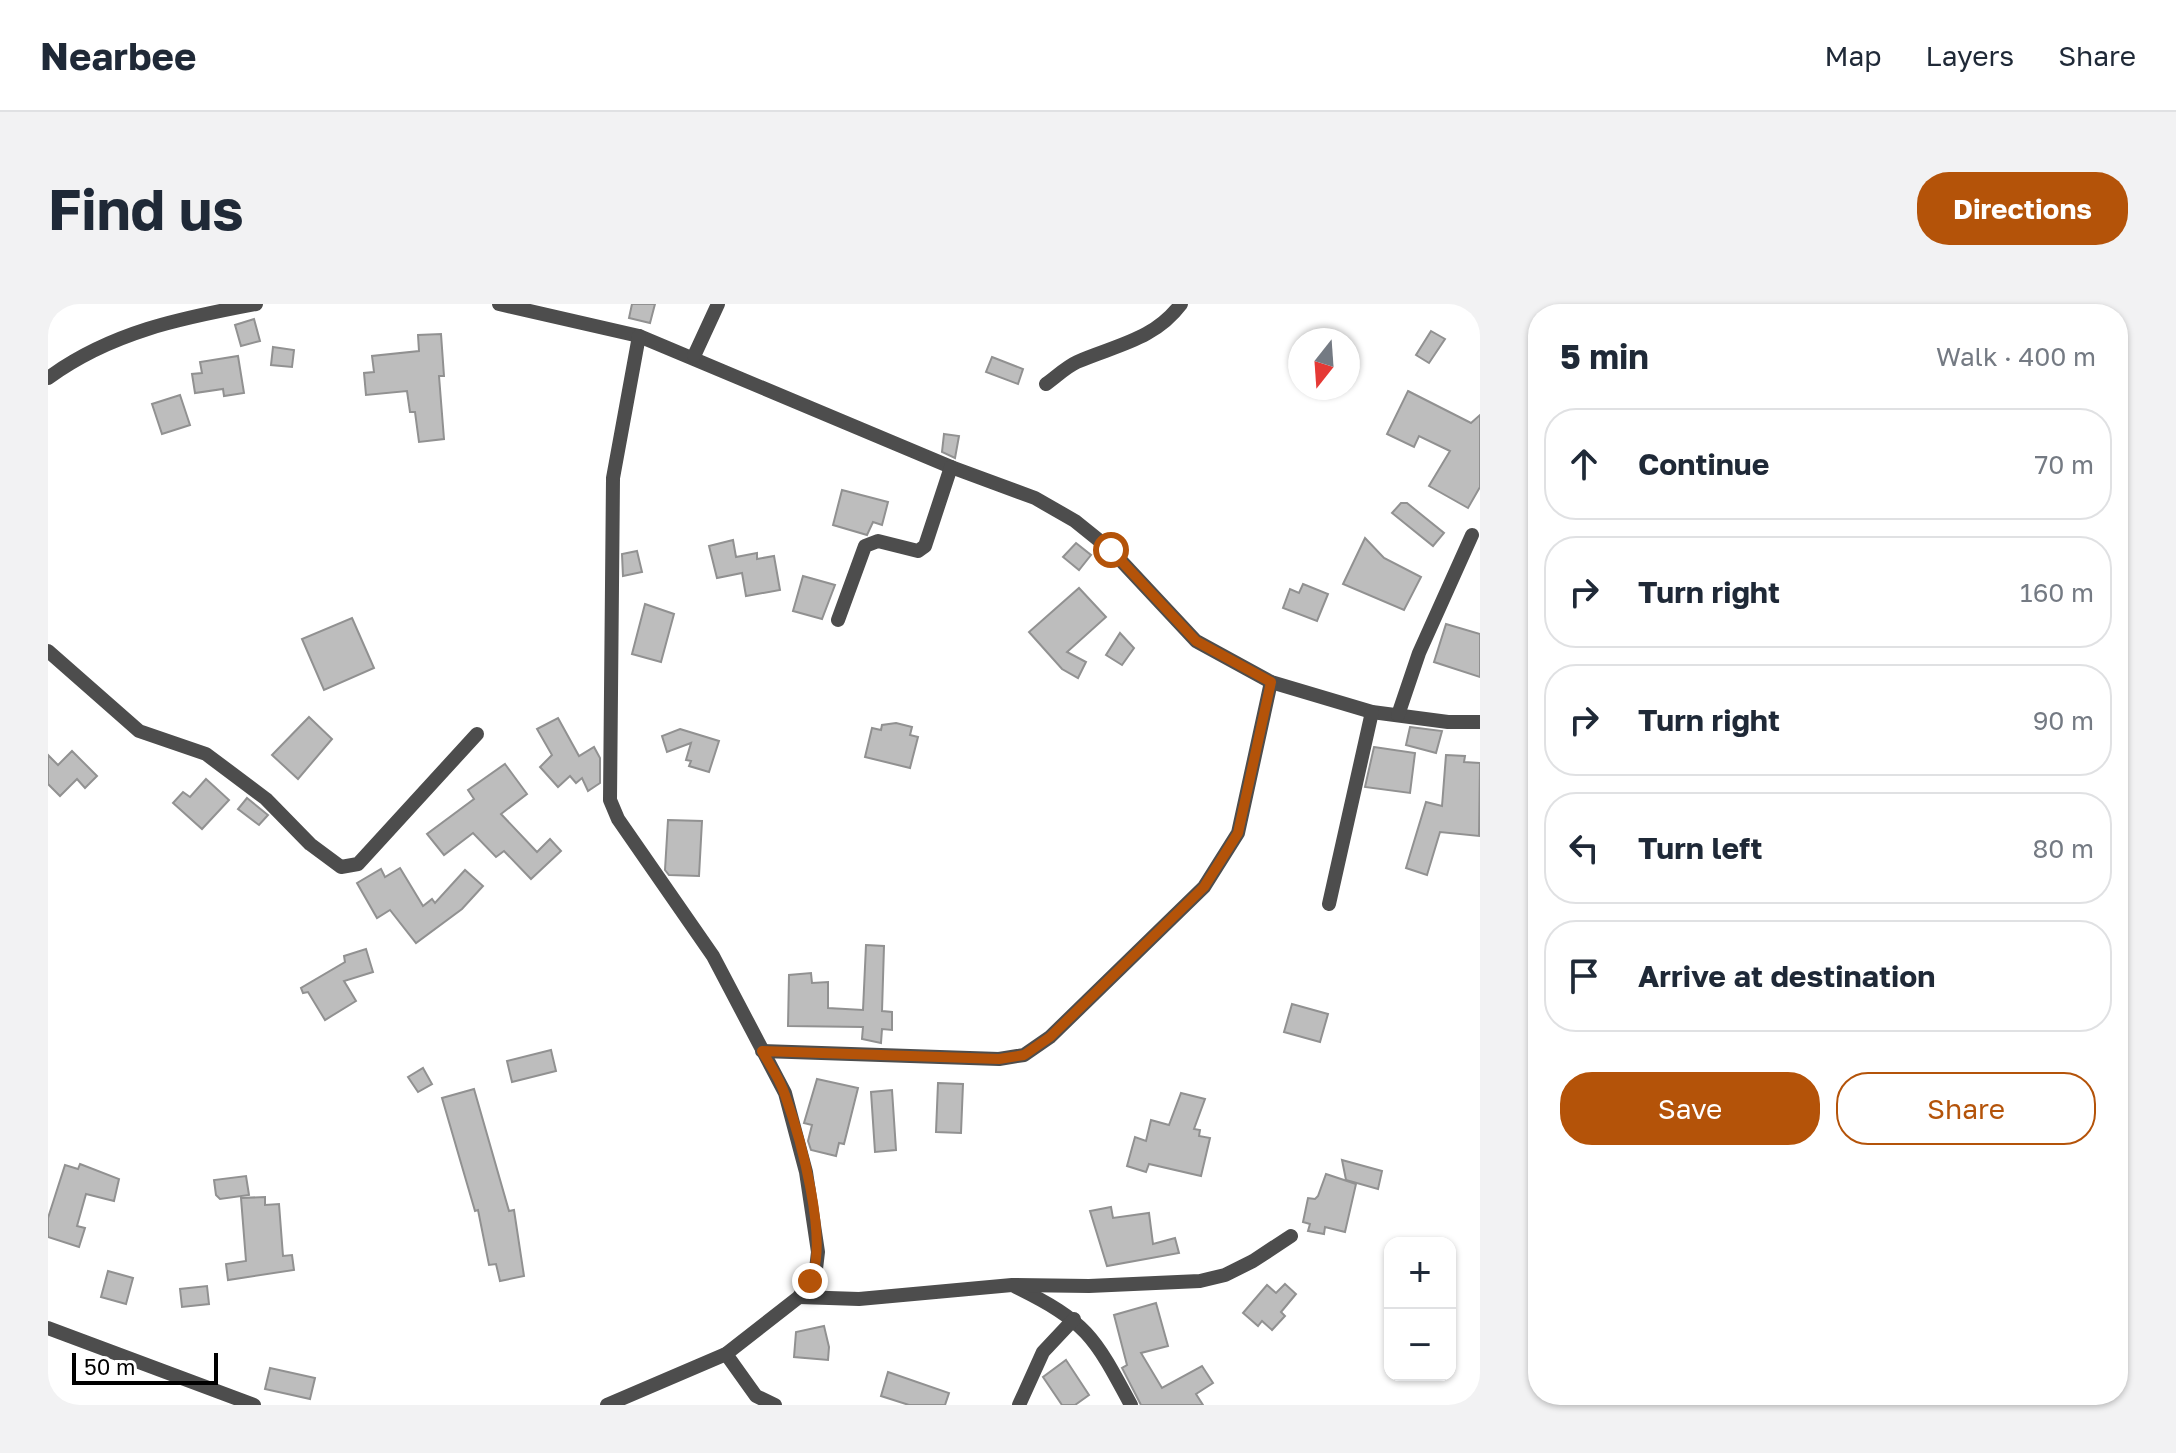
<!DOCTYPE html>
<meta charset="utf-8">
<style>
body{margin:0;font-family:"Golos Text",sans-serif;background:#f2f2f3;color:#1f2937}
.controls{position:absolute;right:24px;bottom:24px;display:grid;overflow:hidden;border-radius:16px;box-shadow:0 2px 6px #0004}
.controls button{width:72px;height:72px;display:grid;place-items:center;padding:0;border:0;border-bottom:2px solid #e0e1e3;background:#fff;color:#1f2937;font:40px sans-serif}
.compass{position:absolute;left:1240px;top:24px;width:72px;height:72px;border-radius:50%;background:#fff;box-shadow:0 2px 6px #0004;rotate:197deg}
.scale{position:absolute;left:24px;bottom:20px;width:146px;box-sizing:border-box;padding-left:8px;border:4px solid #000;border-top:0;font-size:22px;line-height:28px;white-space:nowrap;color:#000;-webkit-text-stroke:6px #fff;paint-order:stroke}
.stop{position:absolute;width:24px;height:24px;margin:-18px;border:6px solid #b45309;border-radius:50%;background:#fff}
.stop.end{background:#b45309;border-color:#fff;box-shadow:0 2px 8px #0008}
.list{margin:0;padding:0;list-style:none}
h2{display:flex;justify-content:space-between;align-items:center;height:104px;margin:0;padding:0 32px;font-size:34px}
h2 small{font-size:26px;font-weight:400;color:#747a83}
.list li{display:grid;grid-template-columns:52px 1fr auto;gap:24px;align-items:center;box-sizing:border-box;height:112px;margin:0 16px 16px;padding:0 16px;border:2px solid #e0e1e3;border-radius:32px}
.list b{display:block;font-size:30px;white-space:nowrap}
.list em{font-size:26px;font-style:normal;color:#747a83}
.actions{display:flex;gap:16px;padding:24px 32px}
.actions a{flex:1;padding:18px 0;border:2px solid #b45309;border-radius:32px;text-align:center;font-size:28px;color:#b45309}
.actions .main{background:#b45309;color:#fff}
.icon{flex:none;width:44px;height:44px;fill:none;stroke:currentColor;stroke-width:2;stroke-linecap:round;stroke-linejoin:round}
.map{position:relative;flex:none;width:1432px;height:1101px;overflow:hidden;border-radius:32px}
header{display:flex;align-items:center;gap:48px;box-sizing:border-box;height:112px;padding:0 40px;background:#fff;border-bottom:2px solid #e0e1e3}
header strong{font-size:38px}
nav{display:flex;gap:44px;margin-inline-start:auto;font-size:28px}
.intro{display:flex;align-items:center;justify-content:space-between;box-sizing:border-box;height:192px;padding:0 48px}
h1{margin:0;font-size:56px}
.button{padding:20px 36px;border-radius:32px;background:#b45309;color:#fff;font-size:28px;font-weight:700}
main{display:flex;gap:48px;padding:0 48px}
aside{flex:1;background:#fff;border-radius:32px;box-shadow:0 2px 6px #0004}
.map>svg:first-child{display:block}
.building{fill:#bdbdbd;stroke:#919191;stroke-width:2}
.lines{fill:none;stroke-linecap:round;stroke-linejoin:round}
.minor{stroke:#4d4d4d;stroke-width:14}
.route{stroke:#b45309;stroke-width:10}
</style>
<header>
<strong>Nearbee</strong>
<nav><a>Map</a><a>Layers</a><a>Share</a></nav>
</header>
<div class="intro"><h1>Find us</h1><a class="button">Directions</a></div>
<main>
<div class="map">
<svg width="1432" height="1101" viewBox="0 0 1432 1101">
<rect width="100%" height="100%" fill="#fff"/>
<!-- building -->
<g class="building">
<polygon points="584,0 607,0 602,19 581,14"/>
<polygon points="206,15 212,37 193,42 187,21"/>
<polygon points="1383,27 1397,35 1381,59 1368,51"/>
<polygon points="393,30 396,72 391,72 396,135 371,138 367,108 362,108 359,87 318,91 316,69 326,68 324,52 371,47 370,31"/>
<polygon points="225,43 246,46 244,63 223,61"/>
<polygon points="190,52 196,89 176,92 175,85 147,89 144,70 154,69 152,58"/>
<polygon points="944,53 975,65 970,80 938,68"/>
<polygon points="1360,87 1423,119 1432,111 1432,183 1420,204 1381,182 1402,147 1371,132 1366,143 1339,130"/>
<polygon points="132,91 142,121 114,130 104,100"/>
<polygon points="896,130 911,132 907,154 894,148"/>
<polygon points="794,186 840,198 834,221 825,218 819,231 785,221"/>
<polygon points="1353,199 1359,199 1396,229 1385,242 1344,209"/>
<polygon points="1317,234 1336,254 1373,273 1356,306 1295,280"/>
<polygon points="685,236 688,253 709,249 709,255 726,252 732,286 698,292 694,269 669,274 661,242"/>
<polygon points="1028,239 1043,251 1031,266 1015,253"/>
<polygon points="589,247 594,268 575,272 574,250"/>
<polygon points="755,272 787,281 774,315 745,307"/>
<polygon points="1255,280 1280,290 1269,317 1235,304 1242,285 1251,289"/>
<polygon points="1031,284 1058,313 1019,348 1038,358 1030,374 1014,365 981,328"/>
<polygon points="597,300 626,310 613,358 584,350"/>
<polygon points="304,314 326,364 276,386 254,335"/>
<polygon points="1398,320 1432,330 1432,373 1386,358"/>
<polygon points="1072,329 1086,344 1074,361 1058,351"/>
<polygon points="261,413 284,435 250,475 224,451"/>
<polygon points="510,414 531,452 546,443 552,454 552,479 540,487 534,474 528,479 522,472 510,483 492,463 504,451 489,425"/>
<polygon points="848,419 864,423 862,431 870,433 862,464 817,453 824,424 833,426 834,421"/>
<polygon points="1362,423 1394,427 1388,449 1358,441"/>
<polygon points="632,425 671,437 661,468 641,462 643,457 638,456 643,439 619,448 614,432"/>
<polygon points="1326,443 1367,449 1362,489 1317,483"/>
<polygon points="24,447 49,472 37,484 29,475 12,492 0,480 0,451 10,461"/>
<polygon points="1398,451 1417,452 1416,458 1432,459 1431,532 1392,528 1379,571 1358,564 1378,498 1394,502"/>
<polygon points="457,460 479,490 453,510 489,548 502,535 513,547 483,575 456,547 448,553 425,529 396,551 379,530 426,495 420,486"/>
<polygon points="158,475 181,496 154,525 125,499 135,488 142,493"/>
<polygon points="199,494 220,511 211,521 190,505"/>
<polygon points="620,516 654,517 651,572 621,571 617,566"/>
<polygon points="352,564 375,602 384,595 387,599 417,566 435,582 414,605 368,639 342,606 329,614 309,579 333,565 337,573"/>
<polygon points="818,641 836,642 834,707 844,708 844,726 834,725 833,739 814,735 815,723 740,722 741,671 763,669 764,679 780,678 780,704 815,706"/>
<polygon points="318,645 325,668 296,677 308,697 277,716 260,688 255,689 253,684 297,658 296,652"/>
<polygon points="1244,700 1280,710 1272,738 1236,728"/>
<polygon points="503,746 508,767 464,778 459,757"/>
<polygon points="375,764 384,780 370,788 360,773"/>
<polygon points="769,775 810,784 796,840 791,839 788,852 763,846 760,837 764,821 756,819"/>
<polygon points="890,779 915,780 913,829 888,828"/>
<polygon points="426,785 461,907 466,906 476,972 452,977 448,960 441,961 430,906 427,907 394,794"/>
<polygon points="844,786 848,846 827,848 823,788"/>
<polygon points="1133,789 1157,795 1146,825 1152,826 1151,832 1162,834 1153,872 1101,860 1098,868 1079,862 1087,833 1098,837 1103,816 1121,821"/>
<polygon points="1294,856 1334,867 1330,885 1298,876"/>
<polygon points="32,860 71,875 66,897 38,890 29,922 37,924 31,943 0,933 0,914 17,861 30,865"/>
<polygon points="1278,870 1308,880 1297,928 1277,923 1276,930 1260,927 1262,920 1255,918 1260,894 1267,895 1270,892"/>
<polygon points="198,872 201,891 172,895 168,891 166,876"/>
<polygon points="217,893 217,901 231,900 235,952 244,951 246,966 180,976 178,960 198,957 193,894"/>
<polygon points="1063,903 1065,914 1101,909 1105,940 1127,934 1131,949 1059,962 1042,907"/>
<polygon points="60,967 85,974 78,1000 53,993"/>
<polygon points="1237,980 1248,990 1233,1008 1237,1012 1224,1026 1214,1017 1210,1022 1195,1009 1219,981 1228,989"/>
<polygon points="159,982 161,1000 134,1003 132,985"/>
<polygon points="1108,999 1120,1042 1093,1049 1114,1084 1154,1062 1165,1079 1148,1090 1155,1101 1093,1101 1074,1064 1079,1061 1066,1011"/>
<polygon points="776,1022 781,1043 780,1056 746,1053 748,1028"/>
<polygon points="1018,1056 1041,1091 1027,1101 1014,1101 995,1073"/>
<polygon points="222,1064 267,1074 262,1095 217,1085"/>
<polygon points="840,1068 901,1089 897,1101 861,1101 833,1092"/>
</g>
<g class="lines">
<!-- minor -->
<g class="minor">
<polyline points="451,0 591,32 903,163 987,194 1027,217 1063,246 1148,337 1223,378 1324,408 1400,418 1432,418"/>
<polyline points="646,52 670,0"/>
<path d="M0,74C63,28 133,14 208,0"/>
<path d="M998,80C1008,73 1018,63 1029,58C1068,41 1106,36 1133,0"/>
<polyline points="790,316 817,242 830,237 870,247 877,242 903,163"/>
<polyline points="0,347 91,427 158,450 218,495 262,540 293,563 310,560 429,430"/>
<polyline points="1350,411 1371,349 1424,231"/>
<polyline points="1281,600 1324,408"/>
<polyline points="714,747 951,755 976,751 1002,733 1156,583 1190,529 1223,378"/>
<path d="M968,983C1039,1018 1046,1032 1083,1101"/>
<polyline points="751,993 811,995 964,981 1041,982 1152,977 1177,971 1205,957 1243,932"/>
<polyline points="0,1024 206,1101"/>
<polyline points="678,1050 708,1092 727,1101"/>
<polyline points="559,1101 678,1050 751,993 768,965 770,948 758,868 737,789 665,652 570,515 562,496 565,174 591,32"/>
<polyline points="971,1101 995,1048 1026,1015"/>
</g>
</g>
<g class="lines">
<!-- route -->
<path class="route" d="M762,977C782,939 752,832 737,791C732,775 722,761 714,747L951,755L976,751L1002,733L1156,583L1190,529L1223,378L1148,337L1063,246"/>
</g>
</svg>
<div class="controls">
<button>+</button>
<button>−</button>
</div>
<svg class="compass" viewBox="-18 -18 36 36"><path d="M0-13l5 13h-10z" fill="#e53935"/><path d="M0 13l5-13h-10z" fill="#747a83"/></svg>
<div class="scale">50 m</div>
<div class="stop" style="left:1063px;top:246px"></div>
<div class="stop end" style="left:762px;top:977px"></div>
</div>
<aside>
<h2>5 min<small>Walk · 400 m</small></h2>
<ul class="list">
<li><svg class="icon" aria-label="ahead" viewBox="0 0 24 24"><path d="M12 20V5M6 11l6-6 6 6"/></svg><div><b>Continue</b></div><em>70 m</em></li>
<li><svg class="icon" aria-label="right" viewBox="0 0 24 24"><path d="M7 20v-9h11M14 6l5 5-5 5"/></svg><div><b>Turn right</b></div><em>160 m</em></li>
<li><svg class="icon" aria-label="right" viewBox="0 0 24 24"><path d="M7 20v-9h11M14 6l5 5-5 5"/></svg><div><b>Turn right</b></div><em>90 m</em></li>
<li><svg class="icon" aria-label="left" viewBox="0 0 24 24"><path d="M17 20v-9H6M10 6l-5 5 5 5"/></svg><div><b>Turn left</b></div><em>80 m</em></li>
<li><svg class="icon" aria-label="arrive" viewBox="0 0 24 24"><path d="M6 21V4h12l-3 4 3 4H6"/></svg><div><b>Arrive at destination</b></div></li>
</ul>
<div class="actions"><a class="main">Save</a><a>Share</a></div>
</aside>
</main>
